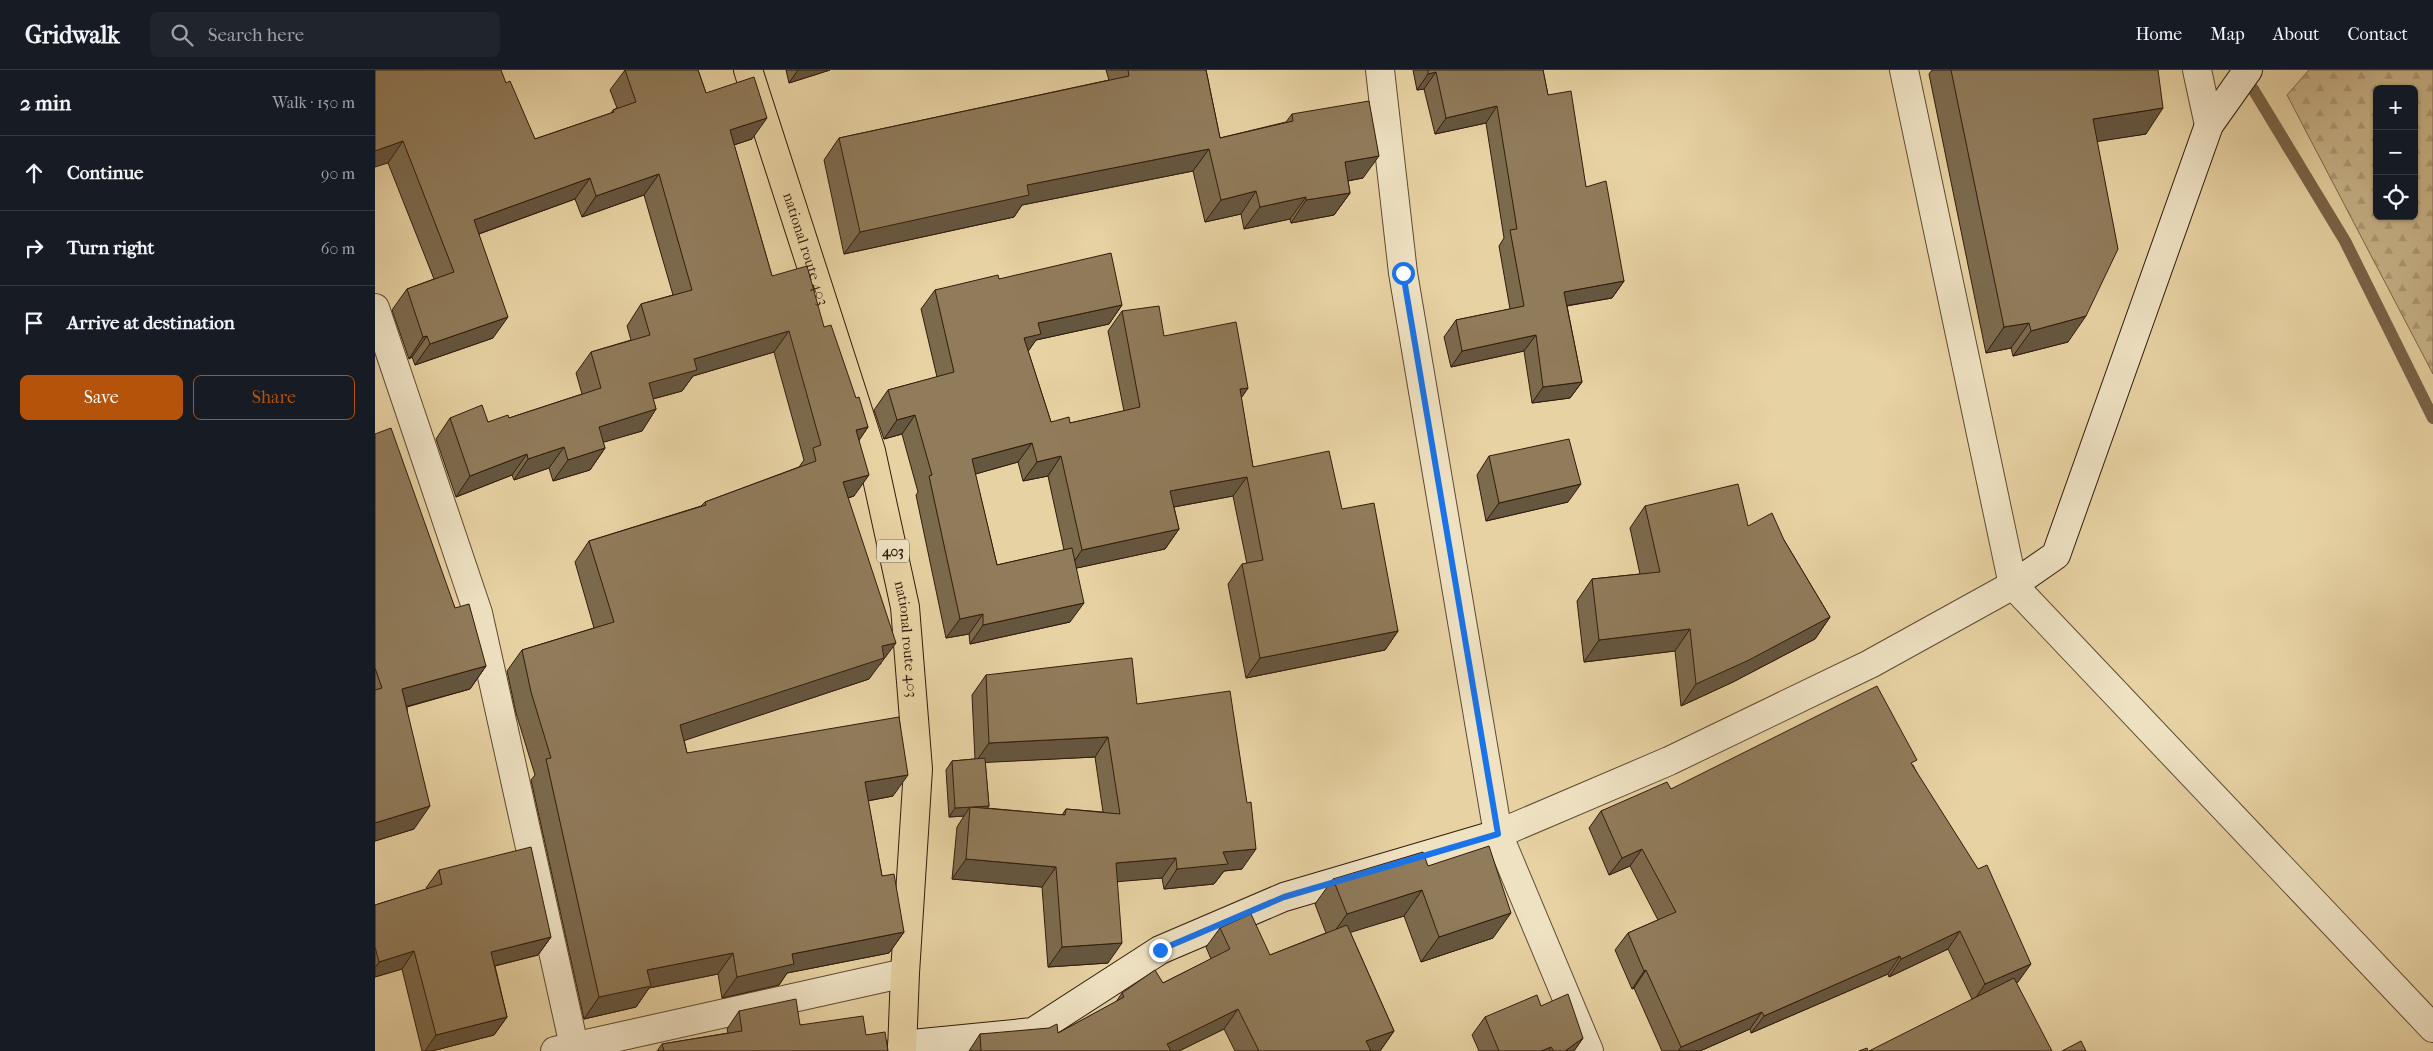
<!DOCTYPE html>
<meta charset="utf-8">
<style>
body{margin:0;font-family:"IM FELL French Canon",serif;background:#20242c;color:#f1f3f6}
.controls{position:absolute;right:15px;top:15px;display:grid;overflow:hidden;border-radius:8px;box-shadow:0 1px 4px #0004}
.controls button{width:45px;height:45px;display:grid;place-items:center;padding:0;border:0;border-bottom:1px solid #363941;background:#171b24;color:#f1f3f6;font:25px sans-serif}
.stop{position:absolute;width:15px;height:15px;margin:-11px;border:4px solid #1a73e8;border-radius:50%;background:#fff}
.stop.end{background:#1a73e8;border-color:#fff;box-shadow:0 1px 5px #0008}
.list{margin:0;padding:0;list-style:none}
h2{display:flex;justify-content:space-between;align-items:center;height:65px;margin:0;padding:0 20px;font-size:21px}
h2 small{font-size:16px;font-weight:400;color:#9ea1a6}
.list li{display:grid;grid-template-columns:32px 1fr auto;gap:15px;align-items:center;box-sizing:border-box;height:75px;padding:0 20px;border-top:1px solid #363941}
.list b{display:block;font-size:19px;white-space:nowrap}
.list em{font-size:16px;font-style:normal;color:#9ea1a6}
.actions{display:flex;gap:10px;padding:15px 20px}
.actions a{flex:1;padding:11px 0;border:1px solid #b45309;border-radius:8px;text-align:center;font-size:18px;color:#b45309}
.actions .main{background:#b45309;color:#fff}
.icon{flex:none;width:28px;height:28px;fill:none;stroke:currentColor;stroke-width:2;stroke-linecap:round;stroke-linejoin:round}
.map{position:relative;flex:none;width:2058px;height:981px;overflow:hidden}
header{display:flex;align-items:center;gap:30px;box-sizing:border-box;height:70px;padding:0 25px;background:#171b24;border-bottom:1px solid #363941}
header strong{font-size:24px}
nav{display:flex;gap:28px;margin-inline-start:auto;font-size:18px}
.search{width:350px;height:45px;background:#20242c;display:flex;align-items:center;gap:12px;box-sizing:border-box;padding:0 18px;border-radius:8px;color:#9ea1a6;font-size:19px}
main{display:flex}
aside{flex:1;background:#171b24}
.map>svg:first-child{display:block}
.forest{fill:url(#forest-firs);stroke:#7c684a;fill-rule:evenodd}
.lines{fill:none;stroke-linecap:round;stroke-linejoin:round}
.stream{stroke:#796447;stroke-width:12}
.street-casing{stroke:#5e4a31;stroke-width:30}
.secondary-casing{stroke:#311c0b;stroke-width:30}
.highway-casing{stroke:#311c0b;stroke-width:30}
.street{stroke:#efe2c3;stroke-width:28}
.secondary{stroke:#efe2c3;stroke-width:28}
.highway{stroke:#e7d2a3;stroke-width:28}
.wall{fill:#7c6a4d;stroke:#311c0b;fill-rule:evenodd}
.shaded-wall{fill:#65563f;stroke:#311c0b}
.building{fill:#907b5a;stroke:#311c0b}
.route{stroke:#1a73e8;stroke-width:6}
.labels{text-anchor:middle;stroke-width:4.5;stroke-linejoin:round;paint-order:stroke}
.shield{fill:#efe2c3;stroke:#6a5742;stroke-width:1}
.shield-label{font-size:14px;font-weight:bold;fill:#311c0b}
.street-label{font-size:15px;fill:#311c0b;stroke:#efe2c3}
</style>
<header>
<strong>Gridwalk</strong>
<div class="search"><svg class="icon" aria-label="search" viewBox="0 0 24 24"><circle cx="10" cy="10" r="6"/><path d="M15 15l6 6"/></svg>Search here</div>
<nav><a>Home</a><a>Map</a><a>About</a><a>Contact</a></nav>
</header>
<main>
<aside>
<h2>2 min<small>Walk · 150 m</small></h2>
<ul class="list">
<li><svg class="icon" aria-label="ahead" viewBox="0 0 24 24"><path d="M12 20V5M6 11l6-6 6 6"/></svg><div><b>Continue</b></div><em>90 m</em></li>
<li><svg class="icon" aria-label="right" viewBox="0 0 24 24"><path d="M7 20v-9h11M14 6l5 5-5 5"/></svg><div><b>Turn right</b></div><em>60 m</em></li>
<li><svg class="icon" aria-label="arrive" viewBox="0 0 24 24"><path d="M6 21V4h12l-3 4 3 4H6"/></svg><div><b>Arrive at destination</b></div></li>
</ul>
<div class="actions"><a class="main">Save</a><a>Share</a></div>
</aside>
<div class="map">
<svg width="2058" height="981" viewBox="0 0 2058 981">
<defs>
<pattern id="forest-firs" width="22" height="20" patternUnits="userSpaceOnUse" patternTransform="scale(1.25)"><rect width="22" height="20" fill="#c8b389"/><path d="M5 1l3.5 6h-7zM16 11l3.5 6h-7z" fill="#ac9975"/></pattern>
</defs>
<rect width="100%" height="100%" fill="#e7d2a3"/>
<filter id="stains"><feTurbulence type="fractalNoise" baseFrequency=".004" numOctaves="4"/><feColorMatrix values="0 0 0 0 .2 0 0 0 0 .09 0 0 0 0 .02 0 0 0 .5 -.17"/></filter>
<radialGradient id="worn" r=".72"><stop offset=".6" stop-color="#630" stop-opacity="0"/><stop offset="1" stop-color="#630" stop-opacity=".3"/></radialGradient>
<!-- forest -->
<path class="forest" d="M1934,0H2058V304L1912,25ZM2002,19H2039V146H2002Z"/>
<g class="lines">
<!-- stream -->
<polyline class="stream" points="1878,19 1970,171 2058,348"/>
<!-- street casing -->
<g class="street-casing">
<g id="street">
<polyline points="1005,0 1028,203 1123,764 1214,981"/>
<polyline points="1529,0 1638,515 2058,958"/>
<polyline points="1822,0 1834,55"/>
<polyline points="0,238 103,543 199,976"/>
<polyline points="1123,764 1294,691 1495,594 1638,515"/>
<polyline points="180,981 530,903"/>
</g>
</g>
<!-- secondary casing -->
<g class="secondary-casing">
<g id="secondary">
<polyline points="1638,515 1681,485 1834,55 1873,0"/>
<polyline points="527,975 658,962 785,880 909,827 1123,764"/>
</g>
</g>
<!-- highway casing -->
<g class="highway-casing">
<g id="highway">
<path id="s1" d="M373,0L496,381L530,537L543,699L530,903L527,981"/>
</g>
</g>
<!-- street -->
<use href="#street" class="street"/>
<!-- secondary -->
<use href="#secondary" class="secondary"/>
<!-- highway -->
<use href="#highway" class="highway"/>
</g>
<!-- wall -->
<g class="wall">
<polygon points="0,0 131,13 160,69 236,43 238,40 242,38 235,20 250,0 323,0 331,23 377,69 359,75 397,206 449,257 493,357 484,370 479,426 473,428 506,594 504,594 494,609 309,670 312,683 518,726 493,731 507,806 529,862 514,883 412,903 404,915 347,928 343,904 274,918 261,937 209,949 156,710 160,705 141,643 132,601 147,580 219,558 200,492 214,471 326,436 330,432 424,397 429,390 399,282 318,306 307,321 278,329 281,339 267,361 228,372 230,378 215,400 178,411 174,398 139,410 137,405 81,427 61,369 75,348 113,352 134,348 207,324 201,303 216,282 256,270 252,256 266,234 298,225 269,125 207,147 200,129 104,164 118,268 40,295 37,287 34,289 17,240 32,219 59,209 13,93"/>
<polygon points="411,0 455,0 414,13"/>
<polygon points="731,0 831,0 845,68 911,52 917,44 988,108 973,111 975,123 959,145 916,153 915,149 869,159 866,144 830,152 818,101 647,135 639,147 469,184 449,90 464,68 734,10"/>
<polygon points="1038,0 1168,0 1173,25 1211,117 1249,211 1237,228 1192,236 1207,312 1195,328 1157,333 1149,281 1076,297 1069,267 1081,250 1135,239 1124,176 1129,168 1111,53 1060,64 1049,19 1042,20"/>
<polygon points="1557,0 1783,0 1771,64 1722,71 1693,272 1638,286 1636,278 1611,283 1554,4"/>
<path d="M624,209L747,235L734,254L661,270L653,281L676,352L695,353L749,341L733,261L747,241L873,318L866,328L878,397L967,439L1023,561L1010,580L871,608L853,514L867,494H872L858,426L799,437L804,459L790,479L701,498L695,552L595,574L594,564L571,568L541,425L543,422L527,364L509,369L499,340L513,320L562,307L546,239L560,220ZM643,392L648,411L673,406L689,480L622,495L600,404Z"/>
<polygon points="0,364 80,538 111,596 95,619 32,637 39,759 0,771"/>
<polygon points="1114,386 1193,432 1111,451 1102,405"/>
<polygon points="1270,436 1373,456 1409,470 1455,547 1440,569 1358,612 1306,636 1300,581 1209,592 1202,531 1217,509 1265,504 1255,458"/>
<path d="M611,605L762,634L867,799L849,801L839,814L789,819L787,808L742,811L733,893L673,897L667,817L577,809L582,757L589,746L574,747L571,700L577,691L600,689L597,625ZM720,687L728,742L691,739L687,745L612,738L614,736L610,692Z"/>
<polygon points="1538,695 1643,912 1597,929 1573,879 1514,907 1513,904 1376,963 1375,959 1325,981 1287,981 1259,918 1257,919 1240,880 1253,863 1283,850 1255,796 1234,805 1214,758 1226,741 1296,719"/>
<polygon points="1053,796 1118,868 1046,892 1029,846 975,862 1019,961 1005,981 860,981 849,959 804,981 594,981 605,964 683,963 741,932 747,923 788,913 836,889 831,877 845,858 895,885 951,863 940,834 958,809"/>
<polygon points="64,800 176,867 163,885 120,896 132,947 119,965 57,981 47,981 27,899 0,907 0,835 52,819 51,818"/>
<polygon points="1166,936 1208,968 1199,981 1104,981 1097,965 1110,947"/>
<polygon points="364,941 425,955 491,965 513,981 282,981 287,974 353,963 352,959"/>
</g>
<!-- shaded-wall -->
<g class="shaded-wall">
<polygon points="423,0 455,0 414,13"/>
<polygon points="1061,2 1049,19 1042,20 1053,4"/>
<polygon points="1122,36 1111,53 1060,64 1071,48"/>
<polygon points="1788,38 1771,64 1700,75 1718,49"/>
<polygon points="392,48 377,69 340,81 355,60"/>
<polygon points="28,71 13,93 0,97 0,81"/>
<polygon points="834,79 818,101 647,135 639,147 469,184 485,162 652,115"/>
<polygon points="1004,86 988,108 954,114 970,92"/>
<polygon points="284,104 269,125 207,147 221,126"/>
<polygon points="215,108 200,129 84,171 99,150"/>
<polygon points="881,121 866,144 830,152 846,130"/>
<polygon points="975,123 959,145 916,153 931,130"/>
<polygon points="931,127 915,149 869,159 885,137"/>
<polygon points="1249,211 1237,228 1177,238 1189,222"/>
<polygon points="747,235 734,254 661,270 652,283 649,268 663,253"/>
<polygon points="1711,246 1693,272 1638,286 1656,261"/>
<polygon points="133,247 118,268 40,295 55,274"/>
<polygon points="1654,253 1636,278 1611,283 1629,257"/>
<polygon points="414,261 399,282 318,306 307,321 259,334 274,313 319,289"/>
<polygon points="1161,265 1149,281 1076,297 1087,281"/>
<polygon points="52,266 37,287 34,289 48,267"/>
<polygon points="1207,312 1195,328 1157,333 1168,317"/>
<polygon points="873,318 860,337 865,319"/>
<polygon points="281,339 267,361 209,378 224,357"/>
<polygon points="540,345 527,364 509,369 522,350"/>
<polygon points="493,357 479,378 481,360"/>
<polygon points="657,373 643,392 583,409 597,389"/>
<polygon points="189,377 174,398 139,410 153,389"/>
<polygon points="230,378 215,400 178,411 193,390"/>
<polygon points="152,384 137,405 81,427 95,406"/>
<polygon points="686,386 673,406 648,411 662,392"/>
<polygon points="494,405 479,426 453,434 468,412"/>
<polygon points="872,407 858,426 782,440 795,421"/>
<polygon points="1206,414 1193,432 1111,451 1124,433"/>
<polygon points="804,459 790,479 693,500 707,480"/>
<polygon points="709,533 695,552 595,574 608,555"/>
<polygon points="608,544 594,564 571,568 585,549"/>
<polygon points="1455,547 1440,569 1358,612 1306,636 1321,614"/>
<polygon points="1315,559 1300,581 1209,592 1224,570"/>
<polygon points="1023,561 1010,580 871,608 885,588"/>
<polygon points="521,573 494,609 290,677 305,655 507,576"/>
<polygon points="111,596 95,619 11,642 27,619"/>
<polygon points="733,667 720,687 600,693 614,673"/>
<polygon points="533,705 518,726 475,734 490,712"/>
<polygon points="55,736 39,759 0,771 0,753"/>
<polygon points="614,736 607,745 595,737"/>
<polygon points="595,737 589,746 574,747 580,738"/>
<polygon points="881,779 867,799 849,801 839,814 789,819 802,799 848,782"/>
<polygon points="1267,779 1255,796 1234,805 1247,788"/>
<polygon points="801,788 787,808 727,813 741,793"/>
<polygon points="591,789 681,797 667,817 577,809"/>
<polygon points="1047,820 1029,846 954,869 972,844"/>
<polygon points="1136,843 1118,868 1046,892 1064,867"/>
<polygon points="1585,861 1573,879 1514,907 1526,889"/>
<polygon points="529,862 514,883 412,903 404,915 347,928 362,907 417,884"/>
<polygon points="176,867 163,885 103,900 116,882"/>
<polygon points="747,873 733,893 673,897 687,877"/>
<polygon points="39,881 27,899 0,907 0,898 4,892"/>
<polygon points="358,883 343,904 274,918 261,937 209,949 224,927 272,900"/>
<polygon points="1525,886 1513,904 1376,963 1389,946"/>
<polygon points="1656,894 1643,912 1598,932 1610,914"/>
<polygon points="1271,900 1259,918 1257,919 1269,901"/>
<polygon points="863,939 849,959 804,981 787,981 792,974"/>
<polygon points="1387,942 1375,959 1325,981 1303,981 1306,977"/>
<polygon points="132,947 119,965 57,981 50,981 61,965"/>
<polygon points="1019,961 1005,981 984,981 991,971"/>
<polygon points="1208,968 1199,981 1190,981"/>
<polygon points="1176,977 1174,981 1166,981"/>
</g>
<!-- building -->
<g class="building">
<polygon points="0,0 126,0 131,13 135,11 160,69 239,42 238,40 261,32 250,0 323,0 331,23 379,7 392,48 355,60 397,206 432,196 449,257 456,255 481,328 484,327 493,357 481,360 494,405 468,412 521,573 507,576 509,588 305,655 312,683 524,647 533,705 490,712 507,806 519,804 529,862 417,884 419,894 362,907 358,883 272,900 276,916 224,927 171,689 176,688 156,622 147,580 239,552 214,471 331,435 330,432 441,391 438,378 446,375 414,261 319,289 322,300 274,313 281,339 224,357 230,378 193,390 189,377 153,389 152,384 95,406 75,348 107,335 113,352 133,345 134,348 226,318 216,282 275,265 266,234 317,220 284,104 221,126 215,108 99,150 133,247 55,274 52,266 48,267 32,219 79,202 28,71 0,81"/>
<polygon points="753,0 831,0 845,68 918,51 917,44 994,31 1004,86 970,92 975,123 931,130 931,127 885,137 881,121 846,130 834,79 652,115 654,125 485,162 464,68 754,6"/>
<polygon points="1053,0 1168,0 1173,25 1196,21 1211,117 1231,111 1249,211 1189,222 1207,312 1168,317 1161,265 1087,281 1081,250 1149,236 1135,160 1142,159 1122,36 1071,48 1061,2 1053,4"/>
<polygon points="1576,0 1783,0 1788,38 1718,49 1743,179 1711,246 1656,261 1654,253 1629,257"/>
<polygon points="736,183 747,235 663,253 666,264 649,268 676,352 694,347 695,353 765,337 747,241 784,236 789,266 861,252 873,318 865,319 878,397 954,381 967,439 999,433 1023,561 885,588 867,494 888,490 872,407 795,421 804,459 707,480 686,386 662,392 657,373 597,389 622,495 697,478 709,533 608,555 608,544 585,549 554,406 557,405 540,345 522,350 513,320 579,302 560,220 623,205 624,209"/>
<polygon points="16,358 80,538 94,534 111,596 27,619 55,736 0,753 0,620 7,618 0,598 0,364"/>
<polygon points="1194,369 1206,414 1124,433 1114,386"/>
<polygon points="1363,414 1373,456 1397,443 1409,470 1455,547 1374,590 1321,614 1315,559 1224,570 1217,509 1285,502 1270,436"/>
<polygon points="757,588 762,634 855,621 872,733 876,732 881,779 848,782 853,794 802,799 801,788 741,793 747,873 687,877 681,797 591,789 595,737 690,745 691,739 745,744 733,667 614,673 611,605"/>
<polygon points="1502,616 1542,690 1536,693 1603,799 1612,795 1656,894 1610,914 1585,861 1526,889 1525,886 1389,946 1387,942 1306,977 1271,900 1269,901 1253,863 1301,842 1267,779 1247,788 1226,741 1292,712 1296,719"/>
<polygon points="610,688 614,736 580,738 577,691"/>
<polygon points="1114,776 1136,843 1064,867 1047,820 972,844 958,809 1048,782 1053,796"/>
<polygon points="156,777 176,867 116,882 132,947 61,965 39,881 4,892 0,877 0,835 67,814 64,800"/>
<polygon points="876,844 895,885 972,855 1019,961 991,971 996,981 884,981 863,939 792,974 796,981 606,981 605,964 674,958 682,954 683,963 749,927 747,923 780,900 788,913 855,879 845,858"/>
<polygon points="1639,908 1677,981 1494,981"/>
<polygon points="1193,924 1208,968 1190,981 1179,981 1176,977 1166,981 1124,981 1110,947 1162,925 1166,936"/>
<polygon points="421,929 425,955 488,946 491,965 510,962 513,981 289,981 287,974 367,961 364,941"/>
<polygon points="1706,971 1711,981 1687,981"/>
<polygon points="1492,978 1493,981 1484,981"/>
</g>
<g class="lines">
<!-- route -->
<polyline class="route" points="785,880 909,827 1123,764 1028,203"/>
</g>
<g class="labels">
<!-- shield labels -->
<rect class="shield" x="502" y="469.5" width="32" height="23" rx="4"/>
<g class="shield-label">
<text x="518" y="486">403</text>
</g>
<!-- street labels -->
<g class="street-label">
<text dy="5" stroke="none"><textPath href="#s1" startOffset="188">national route 403</textPath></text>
<text dy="5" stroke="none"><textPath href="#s1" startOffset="592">national route 403</textPath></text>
</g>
</g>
<rect width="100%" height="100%" filter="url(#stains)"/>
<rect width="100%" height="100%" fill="url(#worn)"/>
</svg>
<div class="controls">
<button>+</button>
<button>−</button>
<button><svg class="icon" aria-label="locate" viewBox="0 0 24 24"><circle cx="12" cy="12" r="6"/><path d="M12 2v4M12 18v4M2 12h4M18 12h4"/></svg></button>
</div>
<div class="stop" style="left:1028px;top:203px"></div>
<div class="stop end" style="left:785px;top:880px"></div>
</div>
</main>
